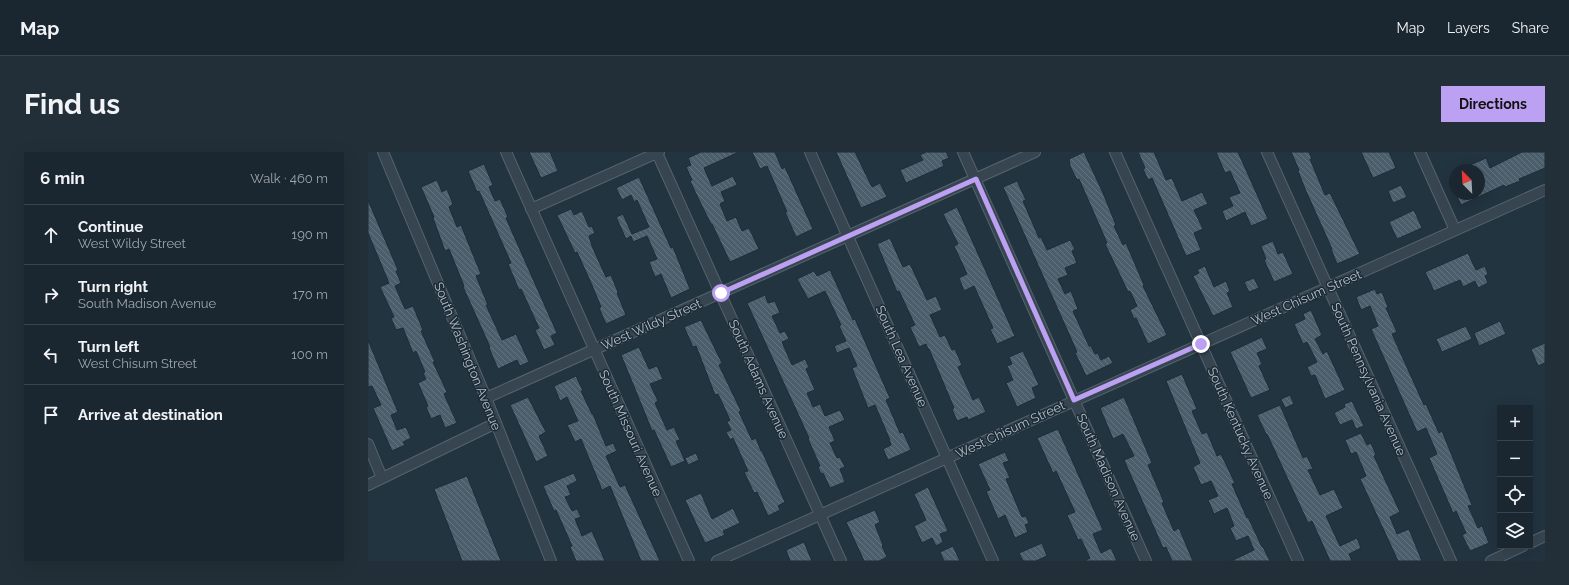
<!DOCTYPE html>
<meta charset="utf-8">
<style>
body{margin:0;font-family:Raleway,sans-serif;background:#232f38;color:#f1f3f6}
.controls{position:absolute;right:12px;bottom:12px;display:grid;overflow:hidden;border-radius:0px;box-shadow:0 4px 16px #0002}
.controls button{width:36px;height:36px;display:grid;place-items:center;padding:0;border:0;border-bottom:1px solid #38444c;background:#1a2730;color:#f1f3f6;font:20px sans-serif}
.compass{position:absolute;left:1081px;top:12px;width:36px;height:36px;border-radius:50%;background:#1a2730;box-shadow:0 4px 16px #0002;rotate:336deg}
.stop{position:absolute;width:12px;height:12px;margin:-9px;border:3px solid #bca0f2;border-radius:50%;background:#fff}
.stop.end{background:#bca0f2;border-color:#fff;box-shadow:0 1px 4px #0008}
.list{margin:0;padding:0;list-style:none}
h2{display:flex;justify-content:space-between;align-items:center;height:52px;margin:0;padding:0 16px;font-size:17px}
h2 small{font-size:13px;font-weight:400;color:#9fa5ab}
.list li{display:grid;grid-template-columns:26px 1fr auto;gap:12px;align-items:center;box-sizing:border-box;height:60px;padding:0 16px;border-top:1px solid #38444c}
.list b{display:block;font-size:15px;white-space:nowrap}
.list p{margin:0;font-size:13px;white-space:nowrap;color:#9fa5ab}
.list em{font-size:13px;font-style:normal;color:#9fa5ab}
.icon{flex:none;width:22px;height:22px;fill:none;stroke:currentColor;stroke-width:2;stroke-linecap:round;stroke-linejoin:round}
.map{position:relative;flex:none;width:1177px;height:409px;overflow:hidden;border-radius:0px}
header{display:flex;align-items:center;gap:24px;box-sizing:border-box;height:56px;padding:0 20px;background:#1a2730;border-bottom:1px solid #38444c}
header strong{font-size:19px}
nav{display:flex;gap:22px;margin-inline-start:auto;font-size:14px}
.intro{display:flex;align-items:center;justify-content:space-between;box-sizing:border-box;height:96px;padding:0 24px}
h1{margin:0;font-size:28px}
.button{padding:10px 18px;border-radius:0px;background:#bca0f2;color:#111;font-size:14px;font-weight:700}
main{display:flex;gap:24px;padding:0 24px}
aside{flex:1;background:#1a2730;border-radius:0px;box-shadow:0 4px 16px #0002}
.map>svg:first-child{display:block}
.building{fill:url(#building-back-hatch);stroke:#1e2c37}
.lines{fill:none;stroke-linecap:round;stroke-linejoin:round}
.minor-casing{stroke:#55636e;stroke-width:12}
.minor{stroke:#374550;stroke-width:10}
.route{stroke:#bca0f2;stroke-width:5}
.labels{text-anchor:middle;stroke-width:3;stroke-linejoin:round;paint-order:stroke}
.street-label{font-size:13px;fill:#b3c0cb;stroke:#1c2a35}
</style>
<header>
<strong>Map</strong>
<nav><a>Map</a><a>Layers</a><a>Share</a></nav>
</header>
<div class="intro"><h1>Find us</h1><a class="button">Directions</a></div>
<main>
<aside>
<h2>6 min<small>Walk · 460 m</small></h2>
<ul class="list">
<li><svg class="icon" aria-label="ahead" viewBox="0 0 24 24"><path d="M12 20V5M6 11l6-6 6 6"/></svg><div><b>Continue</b><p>West Wildy Street</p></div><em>190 m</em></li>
<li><svg class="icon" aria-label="right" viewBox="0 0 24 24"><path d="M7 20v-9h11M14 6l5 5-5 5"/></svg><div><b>Turn right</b><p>South Madison Avenue</p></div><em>170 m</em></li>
<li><svg class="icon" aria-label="left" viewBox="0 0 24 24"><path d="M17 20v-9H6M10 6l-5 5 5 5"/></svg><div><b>Turn left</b><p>West Chisum Street</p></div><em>100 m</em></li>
<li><svg class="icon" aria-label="arrive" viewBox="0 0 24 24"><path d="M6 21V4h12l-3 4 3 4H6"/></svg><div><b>Arrive at destination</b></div></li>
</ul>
</aside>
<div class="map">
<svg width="1177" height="409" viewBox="0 0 1177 409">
<defs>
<pattern id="building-back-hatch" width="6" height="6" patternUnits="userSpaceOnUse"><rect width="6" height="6" fill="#4b5e6c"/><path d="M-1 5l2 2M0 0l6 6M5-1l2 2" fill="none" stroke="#637380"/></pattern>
</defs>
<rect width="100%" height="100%" fill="#223440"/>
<!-- building -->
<g class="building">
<polygon points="161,0 182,0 190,19 173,26"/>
<polygon points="333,0 371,0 336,16 344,34 365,24 369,33 353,40 357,49 352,52 359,69 368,65 374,79 381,76 391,97 362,110 344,72 343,72 331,48 322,29 324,28 318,15 323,13 320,6"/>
<polygon points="384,0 407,0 414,17 417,15 445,77 428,85 417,60 419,60 399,14 392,17"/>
<polygon points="468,0 487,0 504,35 512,31 519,45 493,56"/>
<polygon points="558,0 578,0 581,6 574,9 576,14 538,31 532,18 555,8 552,3"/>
<polygon points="716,0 735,41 748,73 746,74 755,93 758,91 776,133 775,134 799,183 780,192 768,166 766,167 762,158 769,154 762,139 760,140 737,92 739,91 711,27 709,28 702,14 701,7"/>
<polygon points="770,0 786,0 798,28 804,26 814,49 834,40 840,52 826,58 835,77 826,81 833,98 818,104 784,26 780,28 775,17 777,16"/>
<polygon points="848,0 870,0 900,67 883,74 877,60 858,69 854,59 865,54 861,45 872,41 862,19 857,21"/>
<polygon points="923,0 941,0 944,7 942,7 957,43 962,41 992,102 969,112 963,97 964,97 937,37 930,19 931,18"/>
<polygon points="993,0 1021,0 1028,16 1005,26"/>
<polygon points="1154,0 1177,0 1177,16 1151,27 1152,29 1137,35 1136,33 1093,53 1088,42 1111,42 1111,18 1091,18 1118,6 1122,16"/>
<polygon points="116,12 125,33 121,35 127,49 132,47 140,65 138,66 189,181 183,184 187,193 176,198 167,178 171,176 153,137 151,138 140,112 143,111 111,39 109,40 100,19"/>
<polygon points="271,25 303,96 305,95 322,137 303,146 293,122 287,125 281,110 289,107 279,84 265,90 263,84 258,87 248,65 255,62 264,82 281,75 269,48 266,50 263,43 254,48 248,36"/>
<polygon points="69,28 74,40 79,37 85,52 81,55 89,75 93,73 113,122 108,124 120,153 118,153 134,188 148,182 161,210 152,214 149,208 130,217 121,196 122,195 95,135 96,134 81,97 77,99 65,66 66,65 53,35"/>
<polygon points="649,29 658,48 655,49 671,86 673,85 679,98 702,88 707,97 704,99 709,111 697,116 700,123 690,127 697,142 703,139 710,157 705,159 721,194 723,194 727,202 730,201 733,208 741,204 745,211 718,224 707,201 709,200 635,35"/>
<polygon points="1033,33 1039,45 1025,51 1020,39"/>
<polygon points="0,48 30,118 28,119 33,131 27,134 37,157 45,154 55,178 53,179 67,210 65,210 79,240 76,242 89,271 77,276 72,263 63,267 58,255 60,254 50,231 58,227 55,221 57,220 48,199 45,201 35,176 28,178 23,166 26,165 12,135 21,131 0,81"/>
<polygon points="589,55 647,184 629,192 622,177 625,176 606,134 596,139 591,126 599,122 586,94 590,92 575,62"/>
<polygon points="203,57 206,63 214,59 221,75 224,74 227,81 221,84 224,94 238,125 243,123 250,140 249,141 258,163 238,172 231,156 233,155 223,131 209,100 207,101 189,63"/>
<polygon points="1046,58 1054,76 1029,87 1021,70"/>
<polygon points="522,86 535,115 542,112 559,148 568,144 574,158 562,163 572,185 577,183 584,198 587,197 594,213 590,215 605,248 611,245 618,260 600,268 599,265 589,269 584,257 586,256 561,197 560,197 558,192 551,195 542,175 547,173 531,139 529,140 509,92"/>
<polygon points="905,89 910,102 915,100 925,122 906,130 896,108 898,107 893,94"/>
<polygon points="1100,101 1108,118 1117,114 1120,122 1117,124 1120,131 1110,136 1107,129 1095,135 1092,128 1066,139 1057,120"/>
<polygon points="837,114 846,135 858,129 862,139 859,141 865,155 845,164 825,124 831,121 829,118"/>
<polygon points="462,118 485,168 487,167 522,246 518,248 532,281 535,280 543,298 520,308 515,297 523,293 521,286 507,253 500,256 484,216 489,214 481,196 469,201 466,194 478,189 471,174 473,173 457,139 440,147 429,127 446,119 449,124"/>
<polygon points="886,126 891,136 881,140 876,130"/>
<polygon points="1007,137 1009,142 1014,140 1020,155 1018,156 1029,180 1024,182 1056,253 1058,252 1071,281 1074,279 1104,353 1100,354 1110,376 1114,374 1121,391 1102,399 1094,383 1098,381 1088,359 1085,361 1061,306 1069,302 1058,276 1049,280 1003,177 1010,174 1002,154 993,158 988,145"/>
<polygon points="397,143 400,151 407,149 412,161 404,164 412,181 417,179 421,187 414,190 424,213 437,207 441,215 438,217 447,238 439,241 445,255 452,252 457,264 472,258 477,268 461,275 467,289 462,291 469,306 472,305 477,315 472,317 477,330 462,336 455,321 453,322 450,315 452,314 440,287 441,286 379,151"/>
<polygon points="943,158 954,183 947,187 955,202 959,199 977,238 957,247 947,223 943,224 939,215 949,210 939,190 935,192 926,172 937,167 935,162"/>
<polygon points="333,168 354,211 351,213 373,259 371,260 384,288 388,286 393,299 394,299 417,350 410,354 412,358 400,364 389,340 386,341 376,320 380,319 365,286 362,288 358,280 363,278 359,270 362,268 350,242 347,243 328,194 325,195 316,175"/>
<polygon points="1132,169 1138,182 1111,194 1106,181"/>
<polygon points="1098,174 1104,187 1074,200 1068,187"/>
<polygon points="894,185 899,197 889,201 894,212 891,214 902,238 883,246 862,200"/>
<polygon points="0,188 30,260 23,263 29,278 38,275 43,286 35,290 37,293 24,299 5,256 13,253 4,234 0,235"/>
<polygon points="1177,191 1177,211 1170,214 1163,197"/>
<polygon points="271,195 281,217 289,214 295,227 282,232 290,249 287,251 299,278 306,275 312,288 308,289 317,309 303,315 286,278 284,279 278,264 253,203"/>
<polygon points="655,199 671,233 664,236 668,246 649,255 638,231 645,228 639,214 644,212 641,205"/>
<polygon points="814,222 829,257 824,259 834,282 839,280 849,304 853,302 867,331 864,332 879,366 880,365 894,395 895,395 902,409 863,409 886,398 880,384 868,389 862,376 866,374 859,356 846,362 840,348 850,344 843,329 833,333 825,315 832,311 798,229"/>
<polygon points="208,224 215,239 213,239 224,262 225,262 238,294 245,291 249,299 238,304 252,335 257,333 292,409 273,409 242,334 234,338 213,287 207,290 199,273 210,269 199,245 192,249 186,234"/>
<polygon points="922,243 926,252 917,256 913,247"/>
<polygon points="160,245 178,280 171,284 180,304 168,310 142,253"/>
<polygon points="756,245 784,311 780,313 796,350 794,351 806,379 811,376 825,409 804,409 798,395 795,396 756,308 766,304 755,282 745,287 732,256"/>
<polygon points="984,249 996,274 988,277 984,268 972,273 966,261 977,255 976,252"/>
<polygon points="912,253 935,306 939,304 945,317 940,318 952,343 966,337 975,356 958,364 972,394 989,386 993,396 981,402 984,409 962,409 944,369 940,371 899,282 898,282 889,263"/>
<polygon points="690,277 735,378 725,382 733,401 743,396 749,409 716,409 722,406 713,387 710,388 699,363 707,360 688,319 685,321 669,286"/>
<polygon points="993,281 999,293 1003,291 1008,303 1006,304 1032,360 1022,365 1029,382 1041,377 1054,409 1030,409 992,327 998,324 996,319 988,300 983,302 977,288"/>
<polygon points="637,300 641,309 635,311 642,326 638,327 654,365 658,364 661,371 657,373 660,380 647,386 637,363 630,367 618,339 622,338 610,312"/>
<polygon points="328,301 331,308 320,313 317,306"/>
<polygon points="206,321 209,329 199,334 203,343 197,345 204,359 209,357 213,365 207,367 214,384 224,379 237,409 208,409 202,395 204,394 188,358 186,359 175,334"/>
<polygon points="99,324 133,409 94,409 66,337"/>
<polygon points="560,335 580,379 572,382 575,390 568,394 564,386 554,391 546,374 558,368 546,342"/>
<polygon points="333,341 344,367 365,356 372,371 355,379 357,383 337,391 317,348"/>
<polygon points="507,358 512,370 507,373 515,393 514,394 519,405 511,409 496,409 478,370"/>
<polygon points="436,390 444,409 422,409 418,398"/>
<polygon points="674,391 679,404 668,409 655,409 651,401"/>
<polygon points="585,394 592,409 576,409 572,400"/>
</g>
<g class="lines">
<!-- minor casing -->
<g class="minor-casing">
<g id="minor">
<polyline points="15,0 118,246 183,409"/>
<polyline points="138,0 321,409"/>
<polyline points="442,0 625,409"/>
<polyline points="595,0 778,409"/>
<polyline points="747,0 930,409"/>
<polyline points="899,0 1083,409"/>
<polyline points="1052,0 1087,78"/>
<polyline points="289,1 473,409"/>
<polyline points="163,57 291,0"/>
<polyline points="118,246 667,0"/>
<polyline points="0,292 14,326"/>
<polyline points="0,333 128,271"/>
<polyline points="1162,391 1177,384"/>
<polyline points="349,409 1177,38"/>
<polyline points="1123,409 1155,394"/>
</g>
</g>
<!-- minor -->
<use href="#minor" class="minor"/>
</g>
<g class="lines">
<!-- route -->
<polyline class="route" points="353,141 608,27 706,248 833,192"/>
</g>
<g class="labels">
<!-- street labels -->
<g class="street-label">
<text transform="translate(938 145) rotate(-24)" y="5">West Chisum Street</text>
<text transform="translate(283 172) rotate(-24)" y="5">West Wildy Street</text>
<text transform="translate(100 204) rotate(68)" y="5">South Washington Avenue</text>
<text transform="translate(534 204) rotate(66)" y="5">South Lea Avenue</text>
<text transform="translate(391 227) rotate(66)" y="5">South Adams Avenue</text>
<text transform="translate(1001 227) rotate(66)" y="5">South Pennsylvania Avenue</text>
<text transform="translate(642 277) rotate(-25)" y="5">West Chisum Street</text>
<text transform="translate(263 281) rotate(66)" y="5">South Missouri Avenue</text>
<text transform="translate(873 281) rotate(66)" y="5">South Kentucky Avenue</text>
<text transform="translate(741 325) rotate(66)" y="5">South Madison Avenue</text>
</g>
</g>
</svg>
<div class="controls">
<button>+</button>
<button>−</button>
<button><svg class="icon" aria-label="locate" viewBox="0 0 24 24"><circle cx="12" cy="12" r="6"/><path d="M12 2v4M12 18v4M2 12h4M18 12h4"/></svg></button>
<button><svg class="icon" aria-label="layers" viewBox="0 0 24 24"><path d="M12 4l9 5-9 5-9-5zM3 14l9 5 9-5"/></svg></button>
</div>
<svg class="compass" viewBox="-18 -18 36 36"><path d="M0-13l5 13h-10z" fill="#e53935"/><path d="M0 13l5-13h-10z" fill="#9fa5ab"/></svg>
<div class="stop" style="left:353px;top:141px"></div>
<div class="stop end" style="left:833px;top:192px"></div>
</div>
</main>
